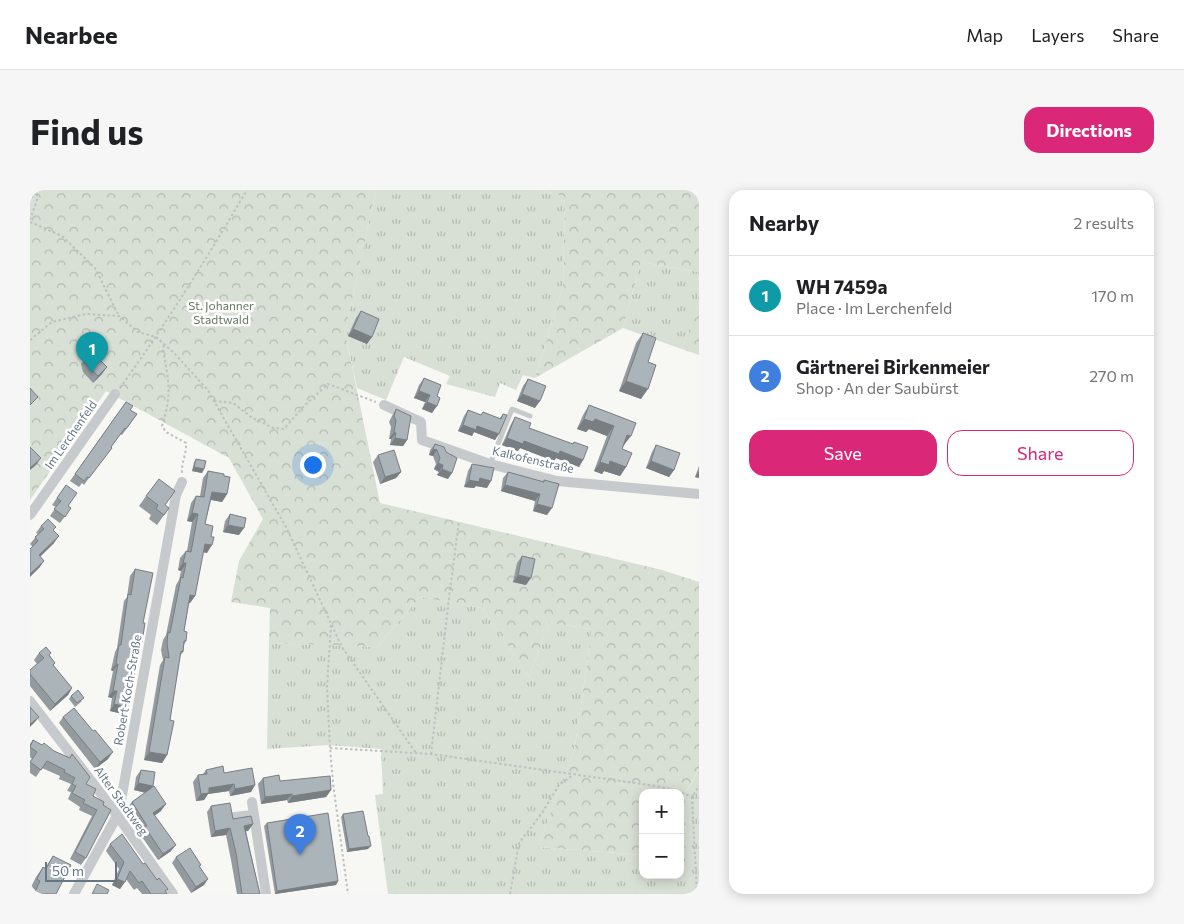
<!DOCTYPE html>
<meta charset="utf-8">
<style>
body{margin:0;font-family:Commissioner,sans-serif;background:#f6f6f6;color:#202124}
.controls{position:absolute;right:15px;bottom:15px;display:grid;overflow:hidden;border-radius:10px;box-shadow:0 2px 12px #0003}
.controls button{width:45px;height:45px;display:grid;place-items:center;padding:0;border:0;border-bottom:1px solid #e0e0e0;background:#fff;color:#202124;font:25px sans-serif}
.scale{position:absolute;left:15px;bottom:12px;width:72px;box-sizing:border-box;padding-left:5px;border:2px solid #657786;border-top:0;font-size:14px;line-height:18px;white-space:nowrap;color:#657786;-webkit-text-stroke:4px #fff;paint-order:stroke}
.you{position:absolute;left:282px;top:274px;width:18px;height:18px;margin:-12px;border:4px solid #fff;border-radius:50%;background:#1a73e8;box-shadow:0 0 0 8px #1a73e833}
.badge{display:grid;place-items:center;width:32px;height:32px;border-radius:50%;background:#db2777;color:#fff;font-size:16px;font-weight:700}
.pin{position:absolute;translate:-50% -41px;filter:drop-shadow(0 1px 2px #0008)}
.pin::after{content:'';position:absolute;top:26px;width:18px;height:15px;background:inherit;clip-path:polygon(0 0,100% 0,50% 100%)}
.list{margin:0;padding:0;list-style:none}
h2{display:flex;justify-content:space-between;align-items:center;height:65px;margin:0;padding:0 20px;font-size:21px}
h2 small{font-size:16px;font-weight:400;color:#757577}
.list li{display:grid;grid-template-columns:32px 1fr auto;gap:15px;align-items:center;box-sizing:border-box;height:80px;padding:0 20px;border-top:1px solid #e0e0e0}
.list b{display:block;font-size:19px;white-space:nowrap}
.list p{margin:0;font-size:16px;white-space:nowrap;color:#757577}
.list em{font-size:16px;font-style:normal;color:#757577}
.actions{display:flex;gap:10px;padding:15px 20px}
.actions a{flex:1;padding:11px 0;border:1px solid #db2777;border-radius:15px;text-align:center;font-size:18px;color:#db2777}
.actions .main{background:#db2777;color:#fff}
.map{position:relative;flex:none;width:669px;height:704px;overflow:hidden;border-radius:15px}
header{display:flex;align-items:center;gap:30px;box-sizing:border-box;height:70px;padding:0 25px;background:#fff;border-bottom:1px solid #e0e0e0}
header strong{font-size:24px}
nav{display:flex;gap:28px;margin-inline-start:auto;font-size:18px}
.intro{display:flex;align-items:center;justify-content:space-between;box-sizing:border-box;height:120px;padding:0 30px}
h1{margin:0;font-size:35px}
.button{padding:12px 22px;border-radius:15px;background:#db2777;color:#fff;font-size:18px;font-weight:700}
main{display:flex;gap:30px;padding:0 30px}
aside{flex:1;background:#fff;border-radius:15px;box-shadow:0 2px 12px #0003}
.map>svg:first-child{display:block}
.grass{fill:url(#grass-tufts)}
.forest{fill:url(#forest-crowns)}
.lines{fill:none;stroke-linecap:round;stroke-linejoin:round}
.path{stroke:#bec0c2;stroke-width:2;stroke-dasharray:2.5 2.5;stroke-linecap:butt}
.service{stroke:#c7cacd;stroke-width:5}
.minor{stroke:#c7cacd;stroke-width:10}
.wall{fill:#939b9f}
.shaded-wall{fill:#787e82}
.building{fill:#abb4b9;stroke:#787e82}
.labels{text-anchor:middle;stroke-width:5;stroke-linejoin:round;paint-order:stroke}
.park-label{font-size:12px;fill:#657860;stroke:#fff}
.street-label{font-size:12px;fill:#657786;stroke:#fff}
</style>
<header>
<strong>Nearbee</strong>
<nav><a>Map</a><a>Layers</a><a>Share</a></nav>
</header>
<div class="intro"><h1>Find us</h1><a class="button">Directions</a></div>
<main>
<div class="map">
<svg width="669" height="704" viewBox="0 0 669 704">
<defs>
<pattern id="grass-tufts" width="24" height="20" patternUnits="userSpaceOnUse" patternTransform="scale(1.25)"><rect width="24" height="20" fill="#d8dfd4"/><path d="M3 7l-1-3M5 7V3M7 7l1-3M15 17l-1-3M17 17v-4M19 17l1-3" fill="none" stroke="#b3bab2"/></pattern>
<pattern id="forest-crowns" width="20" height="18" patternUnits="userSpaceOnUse" patternTransform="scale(1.25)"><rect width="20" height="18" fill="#d8dfd4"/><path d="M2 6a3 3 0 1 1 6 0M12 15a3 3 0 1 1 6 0" fill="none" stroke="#b3bab2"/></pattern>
</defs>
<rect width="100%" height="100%" fill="#f7f7f4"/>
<!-- grass -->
<g class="grass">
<polygon points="346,0 512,0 535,7 533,96 505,188 493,185 486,200 470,193 465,207 416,194 420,186 374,167 356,210 327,198 315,142"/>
<polygon points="611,72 669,82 669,112 652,159 593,138"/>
<polygon points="390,407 452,418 499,487 519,433 562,439 545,556 508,657 613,665 613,685 650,685 650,668 656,668 655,604 669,580 669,704 358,704 345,605 353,604 351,559 298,555 237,559 239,453 347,457"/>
</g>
<!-- forest -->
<g class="forest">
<polygon points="0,0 346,0 315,142 350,313 632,380 669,392 669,579 655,604 656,669 650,668 650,603 613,603 613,665 508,657 545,556 562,439 519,433 499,487 452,418 390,407 347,457 239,453 240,418 201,412 209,371 233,329 199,268 76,201 0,310"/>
<polygon points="512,0 669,0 669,82 611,72 593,138 505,188 533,96 535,7"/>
<polygon points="669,112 669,165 652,159"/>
</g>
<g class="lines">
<!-- path -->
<g class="path">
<polyline points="0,30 7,10 7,0"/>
<polyline points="0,32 32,46 65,78 89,126"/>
<polyline points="0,150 22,132 56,124 89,126 108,142 126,147 144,163 177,199 256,337 312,457 386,563"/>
<path d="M134,155L133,160C139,192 142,204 132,236L136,242L156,253C157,263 151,273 152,284"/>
<path d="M90,198C136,134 177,68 217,0"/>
<polyline points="184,211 203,213 221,227 243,238 254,239 273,217 298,194 346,212"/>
<polyline points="301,435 297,497 300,558 303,593 318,704"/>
<polyline points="300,558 401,564 626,596 648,601 662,607"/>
<polyline points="401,564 419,408 429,331"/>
<polyline points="480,704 489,653 512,623 529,595 543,585"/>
<polyline points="667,704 662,607 669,596"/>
</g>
<!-- service -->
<polyline class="service" points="460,274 482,219 500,226"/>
<!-- minor -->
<g class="minor">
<polyline points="354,215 391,232 392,250 460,274 527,291 669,304"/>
<polyline points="0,325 85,204"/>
<polyline points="0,511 82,618 143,704"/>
<polyline points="222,612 236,704"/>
<polyline points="204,627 224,625"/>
<polyline points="44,704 87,626 90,616 146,305 152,292"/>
</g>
</g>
<!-- wall -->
<g class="wall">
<polygon points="331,121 337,154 318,146 326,128"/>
<polygon points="613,143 618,172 611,209 589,201 606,153"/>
<polygon points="55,168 72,184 63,193 53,182 51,174"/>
<polygon points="394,188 407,206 402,223 392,219 395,212 384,208 389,195"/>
<polygon points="498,189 505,218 487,211 493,196"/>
<polygon points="96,212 100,220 107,224 92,245 90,244 54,295 52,293 49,297 40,291"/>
<polygon points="559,215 606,233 592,259 596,277 590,286 574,281 572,284 564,281 577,246 559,239 556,242 547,239 553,225"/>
<polygon points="366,219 377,250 373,256 360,255 361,249 359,249 361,237 359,232 362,226"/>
<polygon points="438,220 451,225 453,222 469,229 473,224 465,250 444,242 442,246 428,241 434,226"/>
<polygon points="485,227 499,238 542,254 544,252 553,270 549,277 526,268 524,271 490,258 488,261 472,255 481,234"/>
<polygon points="405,254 418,289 407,285 409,282 404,279 406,274 403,266 399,265 400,260"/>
<polygon points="626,255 644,280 639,287 616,278 622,262"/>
<polygon points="348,265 371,282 366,288 350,294 343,272"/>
<polygon points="166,269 174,279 172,283 162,281 164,272"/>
<polygon points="442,274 457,298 446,296 444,298 434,297 438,281"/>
<polygon points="669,276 669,288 665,287"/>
<polygon points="178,281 194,286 197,304 192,312 181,310 175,334 177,363 173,362 165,406 160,413 159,413 154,441 156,451 154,455 153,462 150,466 140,530 137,565 132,573 114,570 130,475 133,470 131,460 133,450 136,445 146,395 149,390 151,381 148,380 150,368 156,361 157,361 162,332 157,331 161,313 166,306 170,306 173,288"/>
<polygon points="478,282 513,292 514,290 517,325 503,321 505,311 471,301 473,288"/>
<polygon points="36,295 38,316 41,318 30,333 20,326 26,317 22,315"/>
<polygon points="116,306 135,315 139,318 127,335 119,329 121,325 109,316"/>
<polygon points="200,324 209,345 193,342 195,331"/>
<polygon points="11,336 23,340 24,353 10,367 14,371 9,378 3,357 0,354 8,344 6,343"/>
<polygon points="492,366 496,395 483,392 487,373"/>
<polygon points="105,379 109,455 98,517 93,524 80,521 82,508 78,507 83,481 81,480 85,462 87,458 94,411 97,407 100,386"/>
<polygon points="9,463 21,463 19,465 25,473 23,476 42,498 38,505 20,521 0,496 0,480 7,474 4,470"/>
<polygon points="41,506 52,511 45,517 39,509"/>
<polygon points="33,527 63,541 78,569 65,579 29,533"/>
<polygon points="3,550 12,555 39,568 42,564 56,594 63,606 74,612 56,668 51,675 40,669 62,626 49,620 50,617 38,609 41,602 37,601 41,594 29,589 30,586 12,578 6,587 0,583 0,572 2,569 0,567 0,554"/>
<polygon points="111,580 122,598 131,621 124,626 141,661 128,670 110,644 112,641 97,618 102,612 115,603 104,600 106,587"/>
<polygon points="176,580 194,583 225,595 221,602 200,606 199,601 178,604 174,610 166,611 163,592 168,585 173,584"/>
<polygon points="233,588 301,600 296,607 258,613 257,610 231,614 228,594"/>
<polygon points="181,616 203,629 223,634 218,641 216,641 230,704 207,704 201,670 196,645 181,647 177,622"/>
<polygon points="313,624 338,659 317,662 311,627"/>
<polygon points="237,633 308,691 306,695 245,704 234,636"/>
<polygon points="80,654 113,674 137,704 112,704 107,698 104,700 96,689 90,699 82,695 89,679 76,661"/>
<polygon points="23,666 26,704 1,704 3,701 0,699 6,687 13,677 15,678"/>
<polygon points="146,667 170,676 174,695 161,703 142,673"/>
</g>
<!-- shaded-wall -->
<g class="shaded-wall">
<polygon points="323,139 342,147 337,154 318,146"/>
<polygon points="77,177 72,184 63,193 68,186"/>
<polygon points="596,191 618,199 611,209 589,201"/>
<polygon points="389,201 400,205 395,212 384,208"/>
<polygon points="492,204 510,211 505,218 487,211"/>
<polygon points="397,212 407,216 402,223 392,219"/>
<polygon points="554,229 565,229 584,236 577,246 559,239 556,242 547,239"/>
<polygon points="433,235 447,236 469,244 465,250 444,242 442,246 428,241"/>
<polygon points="364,242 366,243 361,249 359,249"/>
<polygon points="597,245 601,246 594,255 590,254"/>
<polygon points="365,248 377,250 373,256 360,255"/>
<polygon points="477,248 494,251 530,261 553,270 549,277 526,268 524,271 490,258 488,261 472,255"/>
<polygon points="403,259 407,260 403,266 399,265"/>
<polygon points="11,268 6,275 0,280 0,278"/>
<polygon points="580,271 596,277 590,286 574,281 572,284 564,281 570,272"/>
<polygon points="621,271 644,280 639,287 616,278"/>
<polygon points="408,273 413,275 409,282 404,279"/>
<polygon points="164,277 174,279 172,283 162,281"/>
<polygon points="412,279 422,283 418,289 407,285"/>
<polygon points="669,281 669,288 665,287"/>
<polygon points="371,282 366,288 350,294 355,287"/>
<polygon points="450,288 461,291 457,298 446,296 444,298 434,297 439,290"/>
<polygon points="475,295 510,304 505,311 471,301"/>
<polygon points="182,302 197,304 192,312 177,309"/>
<polygon points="507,314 522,318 517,325 503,321"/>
<polygon points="162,323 168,324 162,332 157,331"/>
<polygon points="198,335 214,338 209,345 193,342"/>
<polygon points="29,346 24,353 4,372 9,365"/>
<polygon points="175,354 182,355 177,363 169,361"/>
<polygon points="14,371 9,378 0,387 0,384"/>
<polygon points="153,373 156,373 151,381 148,380"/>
<polygon points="488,385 501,388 496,395 483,392"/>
<polygon points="160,405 165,406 160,413 155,412"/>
<polygon points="86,474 88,474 83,481 81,480"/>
<polygon points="42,498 38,505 20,521 25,514"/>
<polygon points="83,501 87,501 82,508 78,507"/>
<polygon points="84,514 98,517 93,524 80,521"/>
<polygon points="9,527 5,532 0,537 0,534"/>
<polygon points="83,562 78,569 65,579 70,572"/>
<polygon points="119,562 137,565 132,573 114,570"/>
<polygon points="108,593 123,596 118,603 104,600"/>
<polygon points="204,594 199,601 178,604 174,610 166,611 171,604 179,598"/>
<polygon points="225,595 221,602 200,606 205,599"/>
<polygon points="301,600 296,607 258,613 262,606"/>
<polygon points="262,604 257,610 231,614 235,607"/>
<polygon points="136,614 131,621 118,630 123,623"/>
<polygon points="223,634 218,641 210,642 214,636"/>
<polygon points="200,638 196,645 181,647 185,641"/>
<polygon points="146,655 141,661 128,670 133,664"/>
<polygon points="341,656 338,659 317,662 319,659"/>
<polygon points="87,689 95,692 90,699 82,695"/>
<polygon points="178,689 174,695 161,703 166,697"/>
<polygon points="308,691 306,695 245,704 247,701"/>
</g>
<!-- building -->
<g class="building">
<polygon points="331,121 349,129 342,147 323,139"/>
<polygon points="613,143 626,148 618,172 626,175 618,199 596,191"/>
<polygon points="59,164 66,166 77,177 68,186 57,175 55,168"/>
<polygon points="394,188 411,195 407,206 410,208 407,216 397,212 400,205 389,201"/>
<polygon points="498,189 516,196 510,211 492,204"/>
<polygon points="0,198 8,207 0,215"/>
<polygon points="96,212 103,216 100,220 107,224 96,239 95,238 81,257 82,258 59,288 57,287 54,291 45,284"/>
<polygon points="559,215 606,233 601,246 597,245 592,259 602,263 596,277 580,271 579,275 570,272 584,236 565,229 563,232 554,229"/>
<polygon points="366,219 381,226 377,250 365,248 366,243 364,242 366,231 364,226"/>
<polygon points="438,220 451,225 453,222 471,229 473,224 477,225 469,244 447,236 446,240 433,235"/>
<polygon points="485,227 501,233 499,238 543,254 544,252 558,257 553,270 530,261 529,264 494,251 493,254 477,248"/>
<polygon points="405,254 414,257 416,262 427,268 422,283 412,279 413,275 408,273 410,268 407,260 403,259"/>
<polygon points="626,255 650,263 644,280 621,271"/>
<polygon points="0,257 11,268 0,278"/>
<polygon points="364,260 371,282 355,287 348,265"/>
<polygon points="166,269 176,271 174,279 164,277"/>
<polygon points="442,274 464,278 461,291 450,288 449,292 439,290"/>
<polygon points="178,281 194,284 194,286 200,287 197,304 182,302 175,334 183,336 181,347 184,347 182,355 175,354 165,406 160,405 154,441 157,442 156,451 154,451 153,462 151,461 140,530 144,531 137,565 119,562 135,467 139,468 137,453 138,442 140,443 151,387 153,388 156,373 153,373 156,361 161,362 168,324 162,323 166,306 174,307"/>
<polygon points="478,282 514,292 514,290 529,294 522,318 507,314 510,304 475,295"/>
<polygon points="129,289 145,301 135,315 139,318 134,325 126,319 128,315 116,306"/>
<polygon points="36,295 47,303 38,316 41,318 35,327 24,319 31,311 27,308"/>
<polygon points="200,324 216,328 214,338 198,335"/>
<polygon points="18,329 26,337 23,340 29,346 9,365 14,371 0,384 0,359 8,351 5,347 14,339 11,336"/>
<polygon points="492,366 505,369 501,388 488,385"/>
<polygon points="105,379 123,383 113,433 115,433 112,452 110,451 98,517 84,514 87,501 83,501 88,474 86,474 89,455 91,455 98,404 101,405"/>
<polygon points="16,457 21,463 19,465 25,473 23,475 42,498 25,514 0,484 0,480 14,468 9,463"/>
<polygon points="48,500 54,508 47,513 41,506"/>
<polygon points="0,517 9,527 0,534"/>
<polygon points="44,518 63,541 65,540 83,562 70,572 33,527"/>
<polygon points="3,550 12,555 14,553 24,561 40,568 42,564 60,587 56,594 66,599 63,606 74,612 73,615 81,620 56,668 45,662 67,620 53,613 55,610 42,603 46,596 42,594 45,588 34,582 35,580 17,571 11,580 0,572 7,562 0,557"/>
<polygon points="193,576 194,583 222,578 225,595 205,599 204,594 179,598 179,603 171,604 168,585 177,584 176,580"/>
<polygon points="111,580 125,582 123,596 108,593"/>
<polygon points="249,585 250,591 300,586 301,600 262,606 262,604 235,607 233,588"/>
<polygon points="124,596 136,614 123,623 146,655 133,664 115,637 117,636 102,612"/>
<polygon points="200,613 203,629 221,626 223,634 214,636 230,704 212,704 206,663 200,638 185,641 181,616"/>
<polygon points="333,621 338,646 339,646 341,656 319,659 313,624"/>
<polygon points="298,623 308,691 247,701 237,633"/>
<polygon points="92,644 113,674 115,673 127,690 129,688 138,699 135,701 137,704 121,704 112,691 109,693 100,681 95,692 87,689 94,672 80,654"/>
<polygon points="160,658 171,675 169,676 178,689 166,697 146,667"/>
<polygon points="23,666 41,675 26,704 4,704 10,691 7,689 13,677 16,679"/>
<polygon points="67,694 79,700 77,704 62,704"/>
</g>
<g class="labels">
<!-- park labels -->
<g class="park-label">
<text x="191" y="120">St. Johanner<tspan x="191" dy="14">Stadtwald</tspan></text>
</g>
<!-- street labels -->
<g class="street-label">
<text transform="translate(41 245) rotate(-55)" y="4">Im Lerchenfeld</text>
<text transform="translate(503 270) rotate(13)" y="4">Kalkofenstraße</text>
<text transform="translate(98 500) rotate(-80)" y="4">Robert-Koch-Straße</text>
<text transform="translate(91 611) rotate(54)" y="4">Alter Stadtweg</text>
</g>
</g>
</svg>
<div class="controls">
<button>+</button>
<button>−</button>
</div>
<div class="scale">50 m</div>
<div class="you"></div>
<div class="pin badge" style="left:62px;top:183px;background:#0f9aa8">1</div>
<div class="pin badge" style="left:270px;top:665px;background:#3f7fe0">2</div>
</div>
<aside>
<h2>Nearby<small>2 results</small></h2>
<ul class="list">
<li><span class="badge" style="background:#0f9aa8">1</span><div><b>WH 7459a</b><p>Place · Im Lerchenfeld</p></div><em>170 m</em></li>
<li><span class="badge" style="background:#3f7fe0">2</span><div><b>Gärtnerei Birkenmeier</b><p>Shop · An der Saubürst</p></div><em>270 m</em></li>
</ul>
<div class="actions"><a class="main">Save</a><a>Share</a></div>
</aside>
</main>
